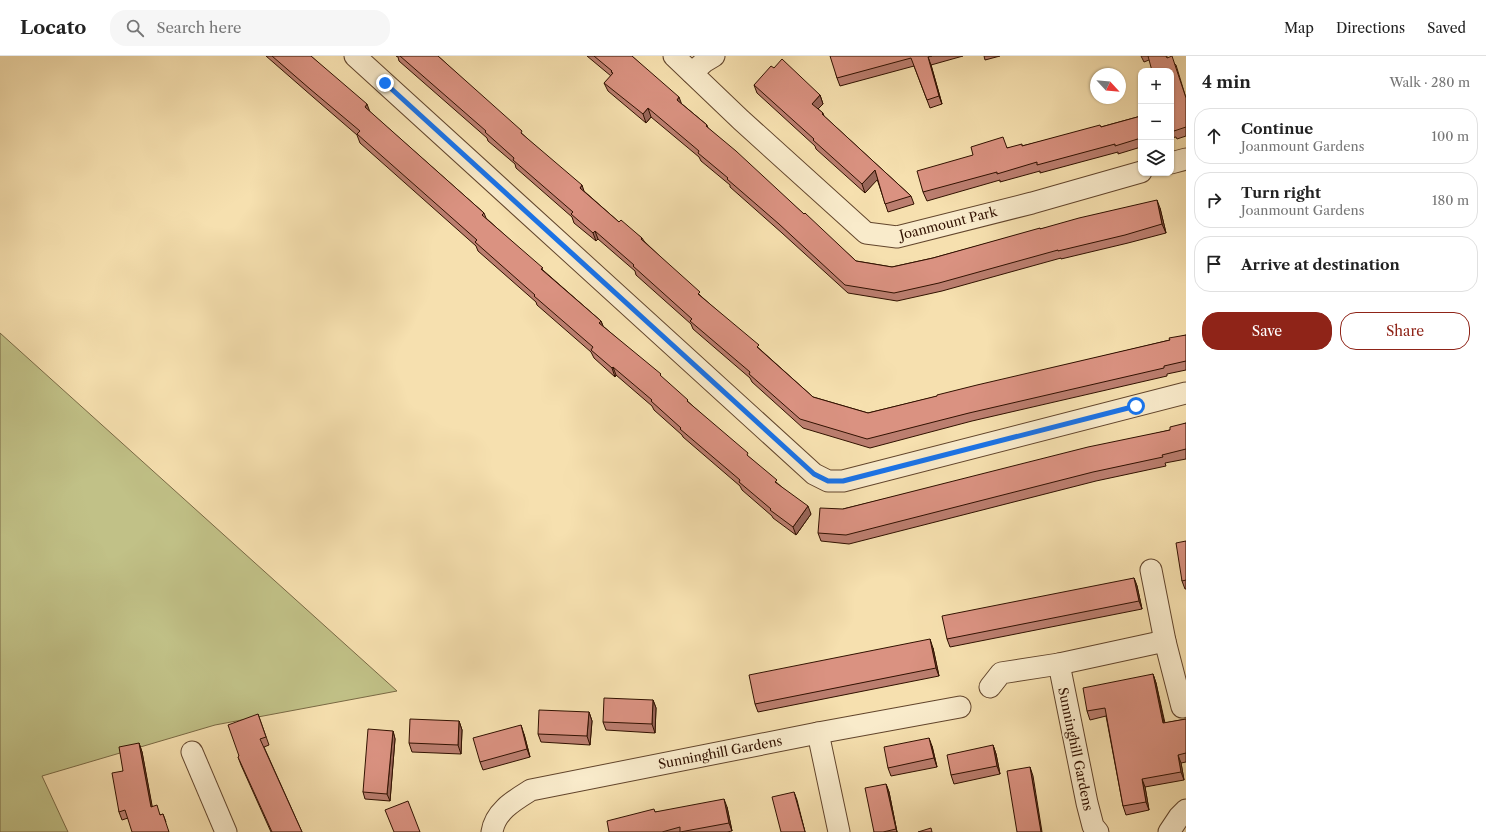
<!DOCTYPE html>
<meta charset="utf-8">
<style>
body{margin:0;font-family:"Libre Caslon Text",serif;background:#f6f6f6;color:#222}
.controls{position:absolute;right:12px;top:12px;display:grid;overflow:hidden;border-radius:8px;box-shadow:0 1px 3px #0004}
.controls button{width:36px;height:36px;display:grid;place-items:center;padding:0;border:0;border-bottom:1px solid #e0e0e0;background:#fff;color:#222;font:20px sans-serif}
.compass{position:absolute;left:1090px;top:12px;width:36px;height:36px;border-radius:50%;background:#fff;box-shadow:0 1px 3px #0004;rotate:116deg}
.stop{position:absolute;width:12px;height:12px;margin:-9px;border:3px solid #1a73e8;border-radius:50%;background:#fff}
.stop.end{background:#1a73e8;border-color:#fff;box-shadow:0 1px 4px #0008}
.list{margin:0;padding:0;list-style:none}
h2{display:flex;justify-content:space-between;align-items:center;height:52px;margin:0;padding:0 16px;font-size:17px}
h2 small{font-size:13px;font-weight:400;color:#767676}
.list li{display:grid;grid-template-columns:26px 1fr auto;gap:12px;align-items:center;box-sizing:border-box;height:56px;margin:0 8px 8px;padding:0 8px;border:1px solid #e0e0e0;border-radius:16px}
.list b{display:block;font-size:15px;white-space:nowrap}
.list p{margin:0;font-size:13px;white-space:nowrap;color:#767676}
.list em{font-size:13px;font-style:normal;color:#767676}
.actions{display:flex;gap:8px;padding:12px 16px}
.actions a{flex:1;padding:9px 0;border:1px solid #8f2418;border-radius:16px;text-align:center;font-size:14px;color:#8f2418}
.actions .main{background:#8f2418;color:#fff}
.icon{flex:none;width:22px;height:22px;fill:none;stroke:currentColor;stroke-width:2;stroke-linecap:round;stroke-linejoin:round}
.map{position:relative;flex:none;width:1186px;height:776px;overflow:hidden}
header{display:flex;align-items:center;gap:24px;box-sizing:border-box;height:56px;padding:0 20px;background:#fff;border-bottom:1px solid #e0e0e0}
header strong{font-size:19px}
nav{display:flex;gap:22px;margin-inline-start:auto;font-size:14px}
.search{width:280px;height:36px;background:#f6f6f6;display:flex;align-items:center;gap:10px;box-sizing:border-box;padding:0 14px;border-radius:16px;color:#767676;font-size:15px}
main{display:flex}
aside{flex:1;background:#fff}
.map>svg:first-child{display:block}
.green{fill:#c1c187;stroke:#796944}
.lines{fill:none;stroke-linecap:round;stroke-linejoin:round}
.street-casing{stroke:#62452c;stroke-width:23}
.street{stroke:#f9ebcb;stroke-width:21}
.wall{fill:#bb7e6f;stroke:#311100}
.shaded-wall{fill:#99665a;stroke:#311100}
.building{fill:#da9281;stroke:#311100}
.route{stroke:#1a73e8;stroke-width:5}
.labels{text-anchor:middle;stroke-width:4;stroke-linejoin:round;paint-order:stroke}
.street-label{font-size:13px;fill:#311100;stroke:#f9ebcb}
</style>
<header>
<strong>Locato</strong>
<div class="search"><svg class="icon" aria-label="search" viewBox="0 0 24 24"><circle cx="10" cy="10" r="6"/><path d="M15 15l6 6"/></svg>Search here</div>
<nav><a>Map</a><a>Directions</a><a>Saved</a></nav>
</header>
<main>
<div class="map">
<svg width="1186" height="776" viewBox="0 0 1186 776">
<rect width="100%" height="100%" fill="#f6e0af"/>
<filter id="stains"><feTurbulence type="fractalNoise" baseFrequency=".005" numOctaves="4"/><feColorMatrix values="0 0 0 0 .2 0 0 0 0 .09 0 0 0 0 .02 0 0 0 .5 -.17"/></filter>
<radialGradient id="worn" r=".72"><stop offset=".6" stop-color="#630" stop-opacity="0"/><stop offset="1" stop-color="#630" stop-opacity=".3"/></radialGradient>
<!-- green -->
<polygon class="green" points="0,277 397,635 215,669 42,720 68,776 0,776"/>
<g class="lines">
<!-- street casing -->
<g class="street-casing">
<g id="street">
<polyline points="355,0 814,418 828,425 843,425 1186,337"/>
<polyline points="674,0 741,64 866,177 897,181 1032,147 1141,116"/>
<polyline points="692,17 704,6 714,0"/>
<polyline points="1171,107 1186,103"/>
<polyline points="1151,514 1165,585 1182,651"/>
<polyline points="1059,608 1087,747 1093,770 1098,776"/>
<polyline points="990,631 1001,617 1059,608 1165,585"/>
<polyline points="818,677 839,776"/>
<polyline points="192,696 226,776"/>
<path d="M492,776C495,755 515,744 531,734L818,677L960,651"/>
<polyline points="1169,776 1179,761 1186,754"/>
</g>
</g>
<!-- street -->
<use href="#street" class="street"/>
</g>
<!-- wall -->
<g class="wall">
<polygon points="266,0 311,0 370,56 484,157 486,162 544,215 601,265 603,270 662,322 750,402 811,458 796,479 773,462 772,460 742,434 740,430 683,381 682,379 654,354 652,350 616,319 615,321 594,302 591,296 537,249 536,246 478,195 476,190 360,87 357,79 313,41"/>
<polygon points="396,0 438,0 584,135 619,166 642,182 644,185 702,241 813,341 868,357 1170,284 1186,279 1186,314 1167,318 1167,320 972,365 870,392 803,372 752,326 750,322 693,273 691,268 636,219 635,215 598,183 596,185 574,167 572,161 516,112 515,108 488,85 487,82 399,5 398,1"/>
<polygon points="587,0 632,0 682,48 707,69 708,72 856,205 892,211 933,202 1040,173 1160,152 1166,177 1128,187 1061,203 1061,202 942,235 897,245 848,237 782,177 730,131 730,129 701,105 699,101 651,61 646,67 608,35 604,27 611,20"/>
<polygon points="832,0 963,0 931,9 942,48 930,52 914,10 840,30 837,22"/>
<polygon points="984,0 1000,0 985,4"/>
<polygon points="1141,0 1167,0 1167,2 1176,9 1186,42 1186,80 1177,83 1176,81 1171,82 1171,15 1149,4 1144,6"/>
<polygon points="774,12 820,39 823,48 818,53 823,57 824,60 911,140 914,148 888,156 877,123 865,137 816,93 815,90 757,37 754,29"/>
<polygon points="1141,60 1141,91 1118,98 1118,96 1040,117 1040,115 1000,126 1000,124 927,145 923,136 1007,92 1022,90 1101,71"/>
<polygon points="1186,367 1186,403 1165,407 1166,410 1096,425 849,488 821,485 818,477 843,453 1170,374"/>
<polygon points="1186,485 1186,533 1185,533 1182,525"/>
<polygon points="1134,522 1137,530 1142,553 950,591 947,583"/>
<polygon points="933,592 939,620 758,656 755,648"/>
<polygon points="1153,618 1156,627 1165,667 1186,663 1186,706 1181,707 1184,724 1145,731 1149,754 1126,759 1123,750 1106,660 1090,664 1087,655"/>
<polygon points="653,644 656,652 655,677 606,674 603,666"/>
<polygon points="589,656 592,665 590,689 541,686 538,678"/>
<polygon points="258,658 269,689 264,691 302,776 271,776 241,709 238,701 239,700"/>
<polygon points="459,665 462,674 461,698 412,696 409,687"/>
<polygon points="393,675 395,683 390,745 365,743 363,736"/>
<polygon points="524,678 530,701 483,714 480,706"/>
<polygon points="139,687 142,696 152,751 161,759 163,758 166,766 128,762 122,764 119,756 123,715"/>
<polygon points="993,689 996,698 1000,718 954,728 951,719"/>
<polygon points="932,690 937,711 891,720 888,712"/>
<polygon points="886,728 889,736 897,776 874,776"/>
<polygon points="727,751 732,775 727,776 609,776 655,756"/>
</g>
<!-- shaded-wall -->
<g class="shaded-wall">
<polygon points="928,1 931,9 942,48 939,40"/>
<polygon points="820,39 823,48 815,56 812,48"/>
<polygon points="679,41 682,49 677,44"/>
<polygon points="367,48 370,56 365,51"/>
<polygon points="648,52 651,61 646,67 643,58"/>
<polygon points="875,114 878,123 865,137 862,128"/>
<polygon points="582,129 585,138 580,132"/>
<polygon points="1157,144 1160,152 1166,177 1162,168"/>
<polygon points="595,175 598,183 596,185 593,177"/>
<polygon points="601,265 604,273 599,267"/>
<polygon points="613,311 616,319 615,321 612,312"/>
<polygon points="808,450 811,458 796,479 793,471"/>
<polygon points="1134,522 1137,530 1142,553 1139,545"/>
<polygon points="930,583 933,592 939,620 936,612"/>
<polygon points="1153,618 1156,627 1166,676 1163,667"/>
<polygon points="653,644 656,652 655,677 652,668"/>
<polygon points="589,656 592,665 590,689 587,680"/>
<polygon points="459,665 462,674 461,698 458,689"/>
<polygon points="521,669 524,678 530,701 527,693"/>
<polygon points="393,675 395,683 390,745 387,738"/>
<polygon points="929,682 932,690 937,711 934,702"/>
<polygon points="139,687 142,696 154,760 151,751"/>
<polygon points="993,689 996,698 1000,718 997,710"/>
<polygon points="1178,699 1181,707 1184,724 1181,716"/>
<polygon points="1030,711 1033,720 1042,776 1041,776"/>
<polygon points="1142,723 1145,731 1149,754 1146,746"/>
<polygon points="886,728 889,736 897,776 896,773"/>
<polygon points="794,736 797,744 805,776"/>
<polygon points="724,743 727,751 732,775 729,767"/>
</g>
<!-- building -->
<g class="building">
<polygon points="272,0 311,0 367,48 365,51 484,157 482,159 543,212 541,213 601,265 599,267 661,318 660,319 688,344 687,345 748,397 747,399 777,424 775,426 808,450 793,471 770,454 771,453 739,426 740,424 680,373 681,372 651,345 652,344 613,311 612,312 591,294 593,291 534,240 535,239 475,186 477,184 357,78 360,75 310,33"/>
<polygon points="400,0 438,0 522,75 521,77 582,129 580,132 619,166 621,164 642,182 641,183 700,236 698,238 759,289 757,291 813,341 868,357 937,340 937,339 977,329 1170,284 1169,282 1186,279 1186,305 1164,310 1164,312 969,357 867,383 800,363 749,318 750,316 690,265 692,263 633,210 634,209 595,175 593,177 571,158 573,156 513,104 514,102 485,76 486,75"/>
<polygon points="594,0 632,0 679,41 677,44 707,69 706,70 736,95 804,158 805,157 856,205 892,211 933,202 1040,172 1040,173 1079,162 1157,144 1162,168 1125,179 1058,195 1058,194 939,227 894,237 845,229 779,168 727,123 728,122 698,97 699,95 648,52 643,58 604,27 613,17 611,16 612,15"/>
<polygon points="830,0 932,0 928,1 939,40 927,44 911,2 837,22"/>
<polygon points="1148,0 1166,0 1167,2 1172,0 1186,42 1186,71 1174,75 1173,72 1171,73 1171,15 1152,15"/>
<polygon points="782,3 820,39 812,48 823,57 822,58 911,140 885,148 875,114 862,128 813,84 814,83 754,29 771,10 774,12"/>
<polygon points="1141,60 1141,82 1115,90 1115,88 1037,109 1037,106 997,118 997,116 923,136 917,115 973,99 971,91 1003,81 1007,92 1022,88 1022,90 1100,69 1101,71"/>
<polygon points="1186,367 1186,393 1162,399 1163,401 1093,416 846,479 818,477 820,452 843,453 1088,391 1170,374 1170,371"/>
<polygon points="1186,485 1186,524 1182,525 1176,487"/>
<polygon points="1134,522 1139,545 947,583 942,560"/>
<polygon points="930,583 936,612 755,648 749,619"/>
<polygon points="1153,618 1163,667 1186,663 1186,697 1178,699 1181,716 1142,723 1146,746 1123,750 1105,652 1087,655 1083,632"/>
<polygon points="604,642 653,644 652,668 603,666"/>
<polygon points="539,654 589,656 587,680 538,678"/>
<polygon points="258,658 266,681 260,683 302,776 272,776 238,701 239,700 228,669"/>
<polygon points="410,663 459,665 458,689 409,687"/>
<polygon points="521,669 527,693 480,706 473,682"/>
<polygon points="368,673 393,675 387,738 363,736"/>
<polygon points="929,682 934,702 888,712 884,691"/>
<polygon points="139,687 151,751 157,749 160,759 163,758 169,776 132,776 125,754 119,756 112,717 123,715 119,691"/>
<polygon points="993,689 997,710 951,719 947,699"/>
<polygon points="1030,711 1041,776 1017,776 1007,715"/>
<polygon points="886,728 896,773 883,776 874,776 865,732"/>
<polygon points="794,736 805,776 781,776 772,741"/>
<polygon points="724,743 729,767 680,776 680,771 662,776 609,776 607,765 654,753 655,756"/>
<polygon points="408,745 420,776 394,776 385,754"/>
<polygon points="931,772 932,776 918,776"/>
</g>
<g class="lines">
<!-- route -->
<polyline class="route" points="385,27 814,418 828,425 843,425 1136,350"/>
</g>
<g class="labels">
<!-- street labels -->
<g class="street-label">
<text transform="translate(948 167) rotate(-14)" y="5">Joanmount Park</text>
<text transform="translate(1076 693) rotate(78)" y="5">Sunninghill Gardens</text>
<text transform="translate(720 696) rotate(-11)" y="5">Sunninghill Gardens</text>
</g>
</g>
<rect width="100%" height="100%" filter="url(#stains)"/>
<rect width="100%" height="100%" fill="url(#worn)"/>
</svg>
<div class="controls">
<button>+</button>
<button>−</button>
<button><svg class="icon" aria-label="layers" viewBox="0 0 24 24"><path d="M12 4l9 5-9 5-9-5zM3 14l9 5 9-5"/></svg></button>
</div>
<svg class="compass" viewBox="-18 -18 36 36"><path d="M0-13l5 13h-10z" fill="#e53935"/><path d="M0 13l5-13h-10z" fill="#767676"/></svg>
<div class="stop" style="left:1136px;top:350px"></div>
<div class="stop end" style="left:385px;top:27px"></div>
</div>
<aside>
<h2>4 min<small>Walk · 280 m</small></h2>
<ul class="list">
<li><svg class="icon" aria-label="ahead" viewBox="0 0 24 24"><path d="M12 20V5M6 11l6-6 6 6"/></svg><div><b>Continue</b><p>Joanmount Gardens</p></div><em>100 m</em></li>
<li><svg class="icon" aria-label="right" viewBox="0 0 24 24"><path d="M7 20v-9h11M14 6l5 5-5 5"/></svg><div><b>Turn right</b><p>Joanmount Gardens</p></div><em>180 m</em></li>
<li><svg class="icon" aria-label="arrive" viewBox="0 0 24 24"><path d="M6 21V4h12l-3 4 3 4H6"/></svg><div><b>Arrive at destination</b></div></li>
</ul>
<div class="actions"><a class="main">Save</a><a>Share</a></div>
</aside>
</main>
